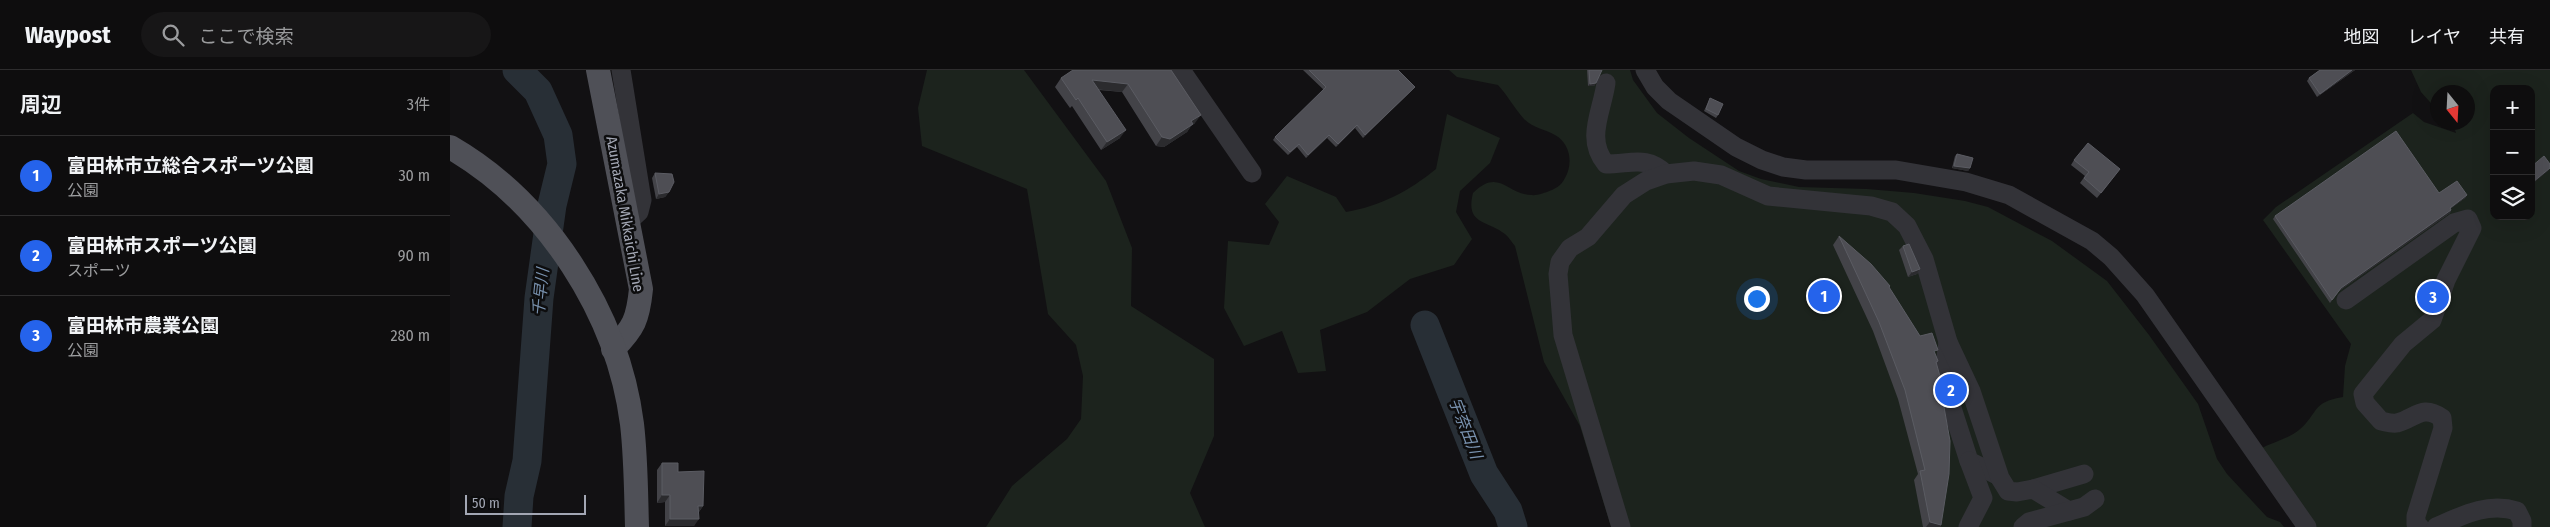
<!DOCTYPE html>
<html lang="ja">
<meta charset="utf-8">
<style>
body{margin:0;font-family:"Fira Sans Condensed","Noto Sans JP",sans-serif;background:#171617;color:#f1f3f6}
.controls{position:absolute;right:15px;top:15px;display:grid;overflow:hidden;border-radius:10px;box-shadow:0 5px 20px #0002}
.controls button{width:45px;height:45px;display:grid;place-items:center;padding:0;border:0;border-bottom:1px solid #2e2d2e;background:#0e0d0e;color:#f1f3f6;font:25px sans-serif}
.compass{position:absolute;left:1980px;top:15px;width:45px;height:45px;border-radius:50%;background:#0e0d0e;box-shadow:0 5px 20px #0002;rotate:162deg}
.scale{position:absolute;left:15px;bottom:12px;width:121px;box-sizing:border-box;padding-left:5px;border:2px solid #a3a7b4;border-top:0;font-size:14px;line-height:18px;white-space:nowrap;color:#a3a7b4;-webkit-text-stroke:4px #0d0d0e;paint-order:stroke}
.you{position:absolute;left:1306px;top:228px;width:18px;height:18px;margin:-12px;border:4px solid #fff;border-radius:50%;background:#1a73e8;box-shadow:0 0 0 8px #1a73e833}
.badge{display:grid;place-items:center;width:32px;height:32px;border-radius:50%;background:#2563eb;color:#fff;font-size:16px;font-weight:700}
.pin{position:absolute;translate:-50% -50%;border:2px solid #fff;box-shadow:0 1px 5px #0006}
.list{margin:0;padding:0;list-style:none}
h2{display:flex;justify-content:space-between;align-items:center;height:65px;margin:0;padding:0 20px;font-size:21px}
h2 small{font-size:16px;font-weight:400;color:#9b9c9e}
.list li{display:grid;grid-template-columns:32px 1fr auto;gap:15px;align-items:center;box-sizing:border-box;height:80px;padding:0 20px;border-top:1px solid #2e2d2e}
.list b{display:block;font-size:19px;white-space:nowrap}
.list p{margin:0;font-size:16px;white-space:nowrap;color:#9b9c9e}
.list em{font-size:16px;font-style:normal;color:#9b9c9e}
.icon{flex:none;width:28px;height:28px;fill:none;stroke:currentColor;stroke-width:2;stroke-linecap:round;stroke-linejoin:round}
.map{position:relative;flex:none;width:2100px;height:457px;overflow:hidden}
header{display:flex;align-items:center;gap:30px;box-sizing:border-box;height:70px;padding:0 25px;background:#0e0d0e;border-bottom:1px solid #2e2d2e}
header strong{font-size:24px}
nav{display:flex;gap:28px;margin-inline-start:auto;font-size:18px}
.search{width:350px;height:45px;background:#171617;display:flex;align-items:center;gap:12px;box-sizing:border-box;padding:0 18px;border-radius:28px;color:#9b9c9e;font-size:19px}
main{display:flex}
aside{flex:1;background:#0e0d0e}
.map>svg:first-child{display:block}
.green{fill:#1c231d;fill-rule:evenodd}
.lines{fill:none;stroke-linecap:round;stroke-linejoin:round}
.river{stroke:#282f36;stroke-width:29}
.minor{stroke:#333338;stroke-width:19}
.major{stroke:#4f5057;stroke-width:24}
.wall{fill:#434348}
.shaded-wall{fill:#2b2b2e}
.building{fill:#4e4e54;stroke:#5b5c63}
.labels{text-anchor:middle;stroke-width:5;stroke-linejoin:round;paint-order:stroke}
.street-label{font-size:15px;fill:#a3a7b4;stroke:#0d0d0e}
.water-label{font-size:16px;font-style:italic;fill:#7992af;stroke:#0d0d0e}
</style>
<header>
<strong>Waypost</strong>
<div class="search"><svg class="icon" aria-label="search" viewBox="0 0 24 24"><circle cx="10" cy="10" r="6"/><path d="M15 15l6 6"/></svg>ここで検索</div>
<nav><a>地図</a><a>レイヤ</a><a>共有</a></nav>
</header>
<main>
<aside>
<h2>周辺<small>3件</small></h2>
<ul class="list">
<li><span class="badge">1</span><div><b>富田林市立総合スポーツ公園</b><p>公園</p></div><em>30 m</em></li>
<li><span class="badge">2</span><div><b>富田林市スポーツ公園</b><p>スポーツ</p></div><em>90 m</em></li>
<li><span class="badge">3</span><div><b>富田林市農業公園</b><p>公園</p></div><em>280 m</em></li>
</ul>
</aside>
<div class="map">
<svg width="2100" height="457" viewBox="0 0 2100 457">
<rect width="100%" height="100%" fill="#121113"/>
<!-- green -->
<g class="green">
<polygon points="477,0 574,0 656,111 682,178 681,236 764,289 764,366 740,423 755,457 536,457 562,416 617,369 631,349 633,306 626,275 598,244 577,119 472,76 468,38"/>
<path d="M999,0H1180L1183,10L1207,43L1239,68L1289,101L1311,109L1349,117L1417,119L1464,123L1515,131L1538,137L1602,171L1657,211L1699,265L1748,334L1767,389L1777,404L1817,447L1830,452L1834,457H1161L1130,356L1094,292L1065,176C1062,173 1059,167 1055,164C1037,150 1015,155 1023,123C1049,97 1057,125 1082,125C1086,126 1093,123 1097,122C1105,119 1111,116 1115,108C1123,94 1121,74 1105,65C1095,59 1083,58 1074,49C1065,39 1058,26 1048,15L1007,7Z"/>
<path d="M1961,0H2100V457H1864L1810,379C1823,372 1838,369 1849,360C1869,343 1861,332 1893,327L1895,296L1901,274L1813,150L1826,137L1963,43L1974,52L2006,63L2003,53L2018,52V22H1988L1987,40L1971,22ZM2044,19H2081V146H2044Z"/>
<path d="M997,44L1050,68L1040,93L1010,121L1006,142L1022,169L1004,195L960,209L917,242L870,260L876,301L848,303L832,261L794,276L774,238L778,171L819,175L829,152L815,134L837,106L886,127L896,142C931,136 959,121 986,99Z"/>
</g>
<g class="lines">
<!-- river -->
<g class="river">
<polyline points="975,255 1034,404 1058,441 1063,457"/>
<polyline points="67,457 69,426 77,391 89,228 102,135 112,94 108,65 88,21 67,0"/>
</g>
<!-- minor -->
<g class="minor">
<polyline points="171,0 192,130 189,142 179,151"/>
<polyline points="731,0 802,103"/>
<polyline points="1195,0 1205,17 1219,31 1286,77 1312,90 1333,97 1356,100 1446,100 1516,112 1559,125 1642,171 1661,187 1695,225 1857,457"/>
<path d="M1156,13C1152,42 1135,69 1156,94C1181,94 1197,85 1216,104"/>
<path d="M1896,230L2004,153L2018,149L2022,158L1996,210L1982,250L1953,274L1913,324L1915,333L1931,351C1936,352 1942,354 1947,353C1966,348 1972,334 1992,348L1993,358L1966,446V454L1970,457"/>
<polyline points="1498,272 1493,310 1519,391 1549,406"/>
<polyline points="1583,419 1634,404"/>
<polyline points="1171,457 1113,265 1108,204 1110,192 1120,178 1138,167 1174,125 1196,111 1216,104 1244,101 1271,105 1318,126 1421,136 1442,142 1457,156 1474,189 1498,272 1521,321 1550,408 1558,421 1567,422 1583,419 1619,441"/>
<polyline points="1518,457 1533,428 1519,391"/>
<polyline points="1573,457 1579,452 1634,437 1645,429"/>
<path d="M1986,457C2013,445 2038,432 2067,441L2072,451V457"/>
</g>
<!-- major -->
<g class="major">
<path d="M148,0L191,219C188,249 184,258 163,279"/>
<path d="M0,77C97,133 168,244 182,354C186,388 186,423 187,457"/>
</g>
</g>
<!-- wall -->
<g class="wall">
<polygon points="721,0 745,53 741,56 737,62 714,77 706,76 672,22 649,20 670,68 651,80 622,36 620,38 605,17 611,8"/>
<polygon points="853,0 948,0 962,20 913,68 905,58 886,77 877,68 856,88 847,77 838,85 823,70 825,67 874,20"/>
<polygon points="1137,0 1152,0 1144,16 1138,16"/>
<polygon points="1870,0 1905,0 1867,27 1857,11 1859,8"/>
<polygon points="1260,28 1268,45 1266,48 1254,41"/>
<polygon points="1507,84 1520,98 1518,101 1502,98 1505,86"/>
<polygon points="1624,90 1670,99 1647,128 1630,113 1635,106 1621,95"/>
<polygon points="205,103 219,122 215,127 206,129 202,108"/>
<polygon points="1989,123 2017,125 2015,128 2000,139 2001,140 2000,143 1889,221 1880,233 1823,149 1825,146"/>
<polygon points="1389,166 1439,218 1470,266 1485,284 1488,291 1486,294 1495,341 1491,455 1490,457 1473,457 1464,410 1468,404 1448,329 1423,261 1383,175"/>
<polygon points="1453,176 1470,199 1467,204 1458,207 1449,180"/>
<polygon points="212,393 228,402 253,436 249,442 244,456 215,456 215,432 207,433 207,400"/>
</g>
<!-- shaded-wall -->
<g class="shaded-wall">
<polygon points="1902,0 1905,0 1867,27 1870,24"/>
<polygon points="642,10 678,14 672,22 636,18"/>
<polygon points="1146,13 1144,16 1138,16 1140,14"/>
<polygon points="965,17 962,20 913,68 915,65"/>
<polygon points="751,45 745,53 741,56 737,62 714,77 706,76 712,67 741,51"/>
<polygon points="907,55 905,58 886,77 888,74"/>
<polygon points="676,60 670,68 651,80 657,72"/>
<polygon points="879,65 877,68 856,88 858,85"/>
<polygon points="1504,96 1520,98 1518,101 1502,98"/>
<polygon points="2100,98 2098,101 2081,115 2083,112"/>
<polygon points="219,122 215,127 206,129 209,124"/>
<polygon points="2017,125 2015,128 1998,140 2000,138"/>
<polygon points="2001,140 2000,143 1889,221 1880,233 1891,218"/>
<polygon points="1470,199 1467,204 1458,207 1462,202"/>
<polygon points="212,425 220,425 215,432 207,433"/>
<polygon points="248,436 253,436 248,443"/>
<polygon points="220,449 249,449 244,456 215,456"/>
<polygon points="1480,452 1491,455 1490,457 1476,457"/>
</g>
<!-- building -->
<g class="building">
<polygon points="623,0 721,0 751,45 741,51 743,54 720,69 712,67 678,14 642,10 676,60 657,72 628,28 626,30 611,8"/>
<polygon points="859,0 948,0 965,17 915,65 907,55 888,74 879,65 858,85 849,74 840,82 825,67 876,17"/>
<polygon points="1139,0 1152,0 1146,13 1140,14"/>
<polygon points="1870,0 1902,0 1870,24 1859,8"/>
<polygon points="1260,28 1273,34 1268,45 1256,39"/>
<polygon points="1946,61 1989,123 2007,111 2017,125 2000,138 2001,140 1891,218 1882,230 1825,146"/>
<polygon points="1638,73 1670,99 1651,123 1634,108 1639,102 1624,90"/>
<polygon points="1507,84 1523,88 1520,98 1504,96"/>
<polygon points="2094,86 2100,94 2100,98 2083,112 2081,110 2081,97"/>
<polygon points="205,103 222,104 224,112 219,122 209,124"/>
<polygon points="1389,166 1421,194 1440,216 1439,217 1470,266 1482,263 1488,280 1484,281 1488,291 1486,292 1498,335 1494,337 1500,371 1499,404 1491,455 1480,452 1470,401 1475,400 1455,320 1429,252"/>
<polygon points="1459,174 1470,199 1462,202 1453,176"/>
<polygon points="212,393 228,393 228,402 254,401 253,436 248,436 249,449 220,449 220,425 212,425"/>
</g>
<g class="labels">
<!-- street labels -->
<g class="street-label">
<text transform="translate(175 144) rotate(80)" y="5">Azumazaka Mikkaichi Line</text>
</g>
<!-- water labels -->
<g class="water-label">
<text transform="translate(90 222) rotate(-84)" y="6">千早川</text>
<text transform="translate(1016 358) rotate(69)" y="6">宇奈田川</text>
</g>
</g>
</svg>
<div class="controls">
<button>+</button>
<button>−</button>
<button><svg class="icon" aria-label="layers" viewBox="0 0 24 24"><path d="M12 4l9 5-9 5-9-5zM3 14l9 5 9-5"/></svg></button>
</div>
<svg class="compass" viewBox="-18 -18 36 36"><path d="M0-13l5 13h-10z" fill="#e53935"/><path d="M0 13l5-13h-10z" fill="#9b9c9e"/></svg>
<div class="scale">50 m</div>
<div class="you"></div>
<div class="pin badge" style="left:1374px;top:226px">1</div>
<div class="pin badge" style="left:1501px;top:320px">2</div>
<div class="pin badge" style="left:1983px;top:227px">3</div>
</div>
</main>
